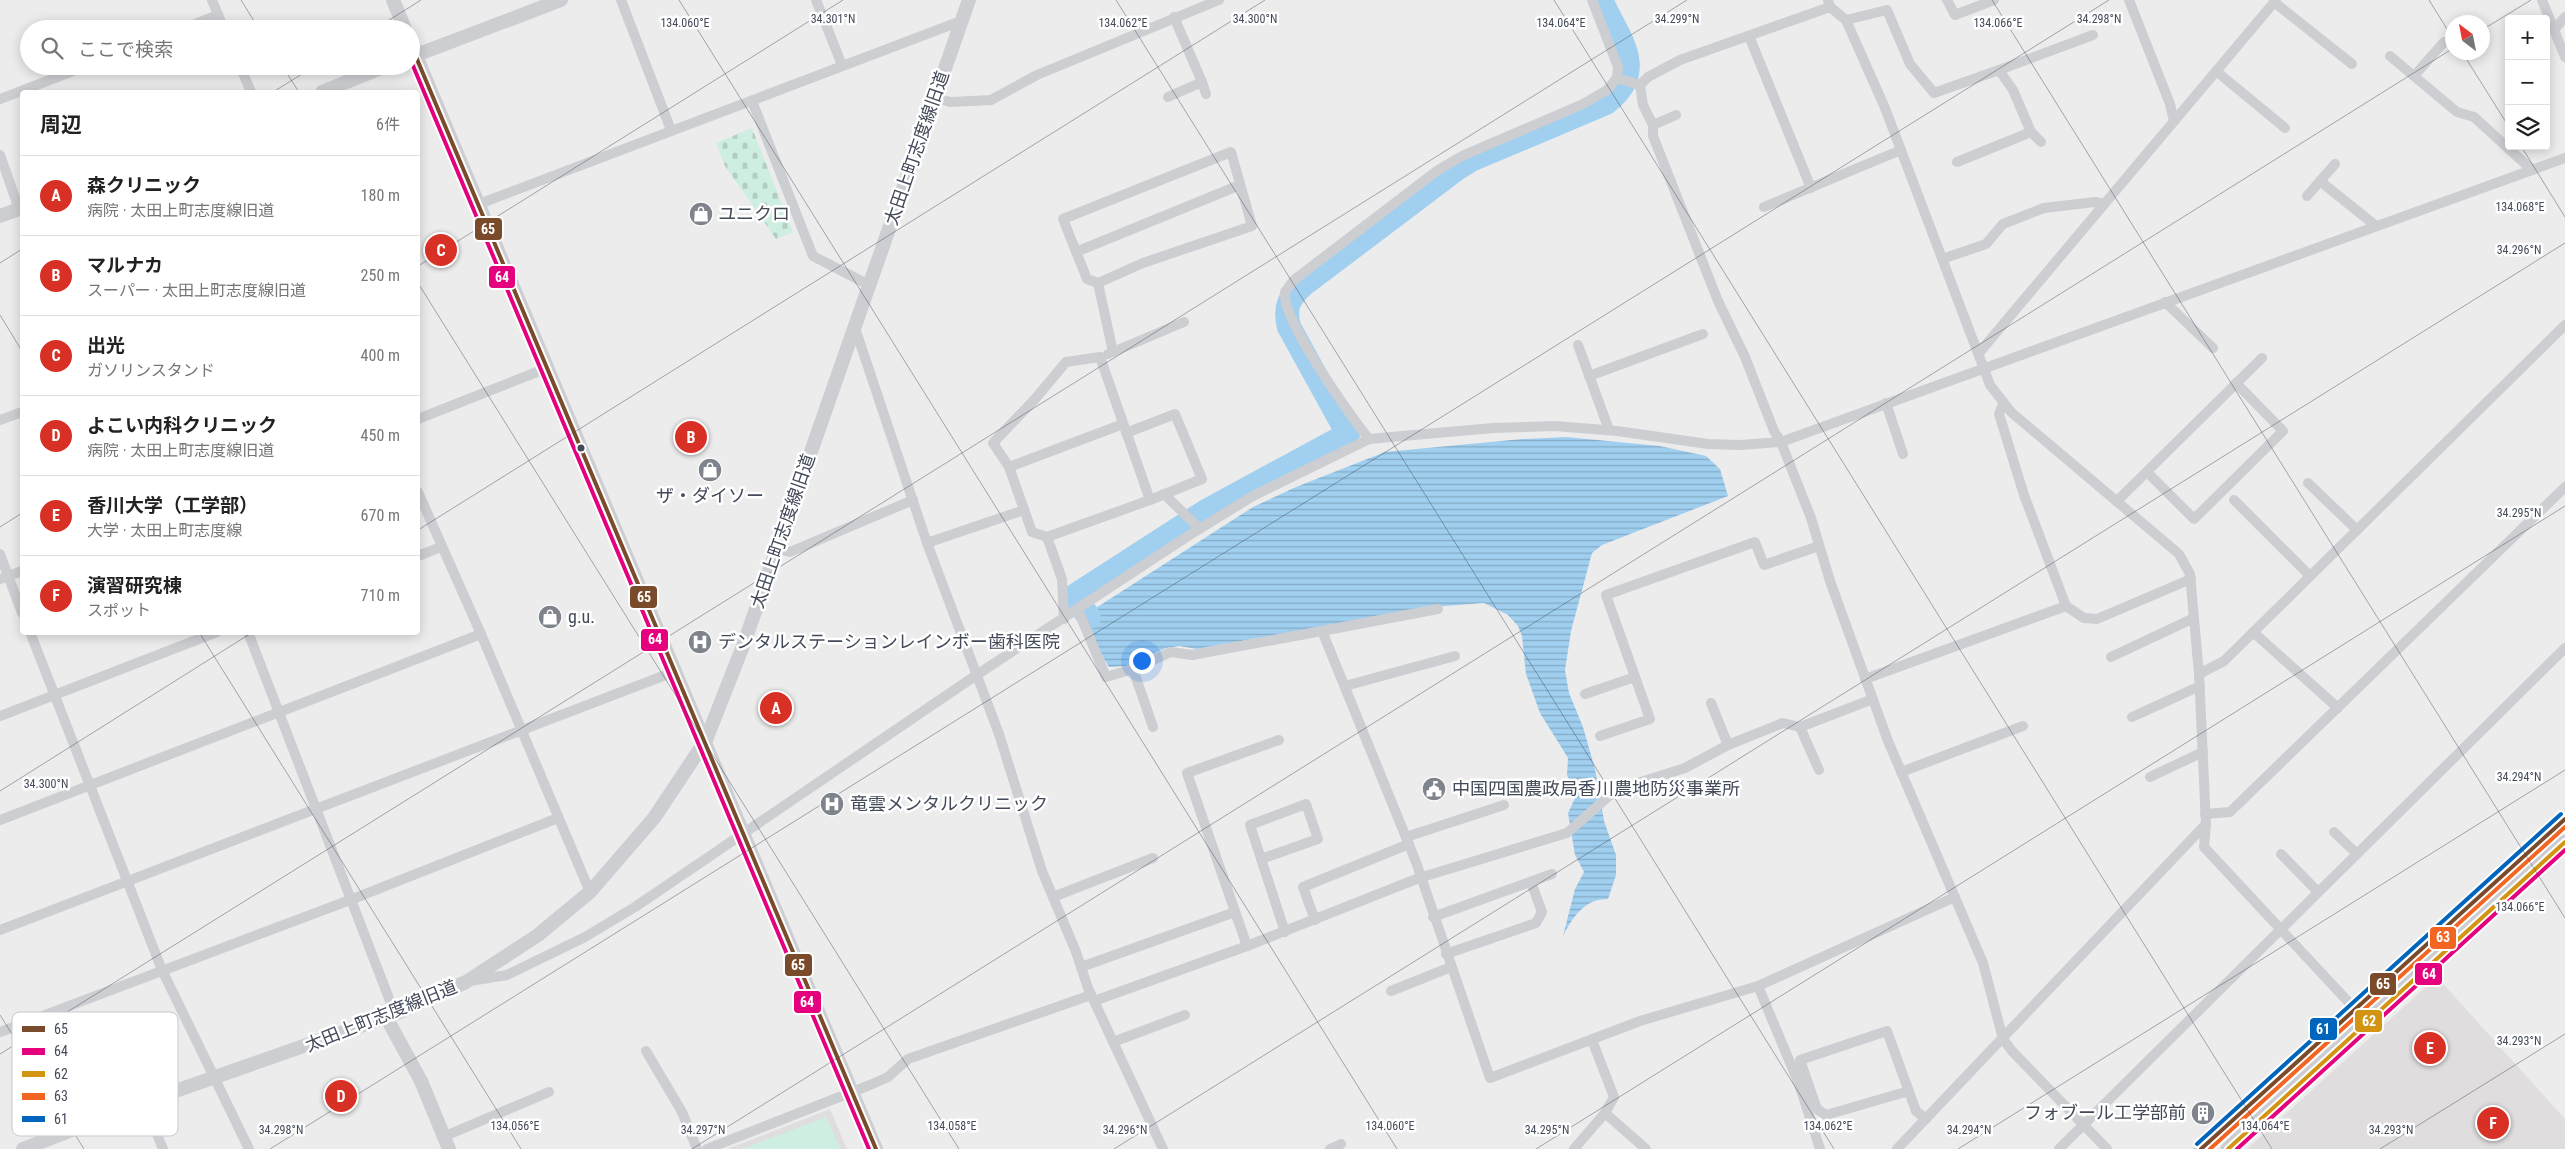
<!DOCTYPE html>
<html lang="ja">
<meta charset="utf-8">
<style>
body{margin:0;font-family:"Roboto Condensed","Noto Sans JP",sans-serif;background:#f6f6f6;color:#222}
.controls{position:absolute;right:15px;top:15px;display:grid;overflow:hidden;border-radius:5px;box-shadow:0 2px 12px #0003}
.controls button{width:45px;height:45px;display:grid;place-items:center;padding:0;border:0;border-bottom:1px solid #e0e0e0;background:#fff;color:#222;font:25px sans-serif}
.compass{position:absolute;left:2445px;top:15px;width:45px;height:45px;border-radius:50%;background:#fff;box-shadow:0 2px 12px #0003;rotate:328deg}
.you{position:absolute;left:1141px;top:660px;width:18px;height:18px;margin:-12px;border:4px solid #fff;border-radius:50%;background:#1a73e8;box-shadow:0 0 0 8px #1a73e833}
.badge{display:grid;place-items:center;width:32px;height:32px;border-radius:50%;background:#d93025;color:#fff;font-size:16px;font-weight:700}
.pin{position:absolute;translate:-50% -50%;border:2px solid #fff;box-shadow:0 1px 5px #0006}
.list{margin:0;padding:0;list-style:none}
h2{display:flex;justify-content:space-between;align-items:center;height:65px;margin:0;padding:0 20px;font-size:21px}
h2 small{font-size:16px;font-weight:400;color:#767676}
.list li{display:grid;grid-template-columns:32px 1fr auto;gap:15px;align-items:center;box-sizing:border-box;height:80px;padding:0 20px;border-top:1px solid #e0e0e0}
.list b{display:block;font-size:19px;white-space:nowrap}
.list p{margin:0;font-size:16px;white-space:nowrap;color:#767676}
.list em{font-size:16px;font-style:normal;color:#767676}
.icon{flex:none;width:28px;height:28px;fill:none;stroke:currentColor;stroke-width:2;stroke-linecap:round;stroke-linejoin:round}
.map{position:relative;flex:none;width:2565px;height:1149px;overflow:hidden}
.search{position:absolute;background:#fff;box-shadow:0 2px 12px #0003;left:20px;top:20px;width:400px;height:55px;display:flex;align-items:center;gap:12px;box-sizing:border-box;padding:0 18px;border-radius:28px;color:#767676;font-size:19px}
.panel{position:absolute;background:#fff;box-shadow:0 2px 12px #0003;left:20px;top:90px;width:400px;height:545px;border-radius:5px}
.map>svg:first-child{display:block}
.education{fill:#dfddde}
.green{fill:#ceeee1}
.cemetery{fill:url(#cemetery-stones)}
.water{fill:url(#water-rules)}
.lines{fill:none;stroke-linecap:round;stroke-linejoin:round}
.river{stroke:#a0cfef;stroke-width:24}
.minor{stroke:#ccced2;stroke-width:10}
.tertiary{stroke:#ccced2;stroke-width:14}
.secondary{stroke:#cbcdd2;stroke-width:15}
.bus-1-casing{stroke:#fff;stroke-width:8}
.bus-2-casing{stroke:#fff;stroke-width:8}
.bus-3-casing{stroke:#fff;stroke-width:8}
.bus-4-casing{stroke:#fff;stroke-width:8}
.bus-5-casing{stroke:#fff;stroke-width:8}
.bus-1{stroke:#7a4b2a;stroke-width:4}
.bus-2{stroke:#e5007d;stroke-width:4}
.bus-3{stroke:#d39412;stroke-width:4}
.bus-4{stroke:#f26522;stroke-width:4}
.bus-5{stroke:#0065bd;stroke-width:4}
.ticks{fill:none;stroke:#434a59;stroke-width:1;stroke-opacity:0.45}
.bus-dot{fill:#434a59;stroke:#fff;stroke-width:2}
.labels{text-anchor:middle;stroke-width:5;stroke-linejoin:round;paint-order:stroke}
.street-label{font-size:18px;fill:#434a59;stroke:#fff}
.poi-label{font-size:18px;fill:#434a59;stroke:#fff;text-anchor:start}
.key{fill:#fff;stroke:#c7c9cd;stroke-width:1}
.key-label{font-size:14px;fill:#434a59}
.ticks-label{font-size:12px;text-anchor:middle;fill:#434a59;stroke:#fff;stroke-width:5;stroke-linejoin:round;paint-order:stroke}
.line-badge{stroke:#fff;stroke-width:2}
.badge-label{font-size:14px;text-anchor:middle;font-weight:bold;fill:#fff}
</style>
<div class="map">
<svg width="2565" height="1149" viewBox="0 0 2565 1149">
<defs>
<pattern id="cemetery-stones" width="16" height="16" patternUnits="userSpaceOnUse" patternTransform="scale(1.25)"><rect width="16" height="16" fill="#ceeee1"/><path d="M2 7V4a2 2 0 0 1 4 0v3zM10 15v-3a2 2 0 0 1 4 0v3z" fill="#b2cec3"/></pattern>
<pattern id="water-rules" width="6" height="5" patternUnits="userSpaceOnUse" patternTransform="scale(1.25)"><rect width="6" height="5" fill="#a0cfef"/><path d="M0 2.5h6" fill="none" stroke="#84aac5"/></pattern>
</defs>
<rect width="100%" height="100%" fill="#edecec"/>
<!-- education -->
<g class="education">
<polygon points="2437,977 2565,1119 2565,1149 2247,1149"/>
<polygon points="830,1109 847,1149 727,1149"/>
</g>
<!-- green -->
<polygon class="green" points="826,1117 841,1149 742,1149"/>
<!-- cemetery -->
<polygon class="cemetery" points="752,128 793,232 776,239 725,166 716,143"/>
<!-- water -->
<path class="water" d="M1566,437L1660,446L1706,456L1720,469L1728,496L1602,545L1592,553L1571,631L1565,670L1569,693L1583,727L1595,769L1604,821L1616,855V875L1608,899C1584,899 1573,917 1563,936L1575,889L1584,872L1575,855L1568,813L1576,796L1567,775L1568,758L1540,713L1526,674L1522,636L1518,626L1508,615L1484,603L1431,607L1197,649L1179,646L1166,648L1126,666L1109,667L1097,647L1085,615L1253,507L1296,487L1385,452L1522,439Z"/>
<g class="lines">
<!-- river -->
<path class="river" d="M1089,617L1074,596L1206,511L1348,434L1289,327C1284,307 1289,298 1303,285L1458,168L1471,160L1606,103C1649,70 1618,38 1601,0"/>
<!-- minor -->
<g class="minor">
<polyline points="212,0 224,29"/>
<polyline points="621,0 671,130"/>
<polyline points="816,0 842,65"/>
<polyline points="1828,0 1830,7 1846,20 1885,108 1990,385 2011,412 2179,554 2190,574 2199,674 2206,824 2204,847 2367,1022"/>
<polyline points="1947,0 1955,15 1994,0"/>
<polyline points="2129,0 2170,104 2174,121"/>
<polyline points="2542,0 2565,57"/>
<polyline points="2274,2 2352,64"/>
<polyline points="1846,20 1887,10 1910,64 1934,93 1999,70 2013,90 2031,132 2041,142"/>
<polyline points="183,29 218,15"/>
<polyline points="2554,30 2565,17"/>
<polyline points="1749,36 1811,188"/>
<polyline points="2390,56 2457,112 2474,117 2532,170"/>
<polyline points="240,66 251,92"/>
<polyline points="1999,70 2093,35"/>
<polyline points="2216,71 2285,128"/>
<polyline points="2414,76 2444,42"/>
<polyline points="1617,78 1640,85 1648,77 1680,60 1830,7"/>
<polyline points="1202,82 1206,94"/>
<polyline points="1640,85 1643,105 1653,125 1676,115"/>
<polyline points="934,97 950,102 991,100 1037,75 1219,0"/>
<polyline points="1168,97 1202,82 1174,17"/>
<polyline points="0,99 86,66"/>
<polyline points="752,101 813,256 869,285"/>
<polyline points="1653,125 1653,136 1718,301 1745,357 1774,431 1781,442 1811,518 1830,581 1888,741 1983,963 2003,1039 2012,1051 2107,1149"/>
<polyline points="0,155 19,209"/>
<polyline points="1957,162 2031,132"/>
<polyline points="2320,181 2376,226"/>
<polyline points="2307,196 2335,164"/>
<polyline points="479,204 961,21"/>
<polyline points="1764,207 1901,150"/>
<polyline points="1076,252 1240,185"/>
<polyline points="1942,259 1986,244 2003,224 2044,208 2095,202 2104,204"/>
<polyline points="1098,283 1143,263 1252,226 1231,152 1063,219 1087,279 1098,283 1113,352"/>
<polyline points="2165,302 2213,348"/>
<polyline points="854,325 927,543 999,734 1042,871 1076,952 1088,988 1163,1149"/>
<polyline points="1578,345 1609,430"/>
<polyline points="1979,353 2276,0"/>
<polyline points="1108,354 1184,322"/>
<polyline points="1589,376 1703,334"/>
<polyline points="1886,403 1903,454"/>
<polyline points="418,419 547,368"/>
<polyline points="0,420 22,412"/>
<polyline points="1126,433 1175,414 1202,479 1150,500"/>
<path d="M1369,439C1350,415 1281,319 1285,292L1294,280L1438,170L1462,156L1583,104L1607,90L1617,78L1618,67L1592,0"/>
<polyline points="1009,467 1123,424"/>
<polyline points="2147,472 2194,519 2283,431 2236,383"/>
<polyline points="2308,483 2357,530"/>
<polyline points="418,492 481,634 590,892"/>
<polyline points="1164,494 1200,529"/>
<polyline points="2234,500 2310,576"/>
<polyline points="2117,501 2262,358"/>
<polyline points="1047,537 1150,500 1100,357 1066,362 1035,399 993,443 1009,467 1032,532 1047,537 1062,579 1064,619"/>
<polyline points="927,543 1024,510"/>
<polyline points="777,549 790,552 913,500"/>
<polyline points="0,554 22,613"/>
<polyline points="418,556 441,547"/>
<polyline points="0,579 22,571"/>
<polyline points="2066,606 2084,618 2097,619 2191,579"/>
<polyline points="1078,610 1106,677 1133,669 1171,652 1192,655 1322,631 1416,862 1490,1078 1640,1021 1758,986 1955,897"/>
<polyline points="1322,631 1438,609"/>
<polyline points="30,632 162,970 249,1149"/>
<polyline points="248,632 395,1014"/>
<polyline points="2253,632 2338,708"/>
<polyline points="2111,657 2194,618"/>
<polyline points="1133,669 1153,727"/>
<polyline points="2199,674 2224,661 2565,325"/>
<polyline points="1865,679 2066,606 2024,495 1999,414 2003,404"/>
<polyline points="1345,686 1455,656"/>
<polyline points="1585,694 1635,677"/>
<polyline points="1711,703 1728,745 1783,723 1800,727 1873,699"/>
<polyline points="0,716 217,632"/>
<polyline points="2132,717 2200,686"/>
<polyline points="1800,727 1819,770"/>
<polyline points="1600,736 1650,719 1606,595 1755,542 1764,565 1819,546"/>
<polyline points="1901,772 2023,726"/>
<polyline points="2150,777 2203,752"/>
<polyline points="2205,814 2230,812 2565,487"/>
<polyline points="0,820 481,634"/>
<polyline points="2334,832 2357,854"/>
<polyline points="1406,837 1504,805"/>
<polyline points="2281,854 2318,892"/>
<polyline points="1261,859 1318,839 1306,804 1250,825 1285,932"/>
<polyline points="1053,897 1153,858"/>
<polyline points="1433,917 1552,874"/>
<polyline points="1315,920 1303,887 1409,844"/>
<polyline points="0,930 676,671"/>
<polyline points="1247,946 1187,773 1279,740"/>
<polyline points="1446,954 1536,923 1542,912 1531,882"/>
<polyline points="1081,967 1235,912"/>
<polyline points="470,981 507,975 585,937 635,907 975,676 1188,536 1253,496 1369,439 1493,428 1555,426 1617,431 1708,444 1740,445 1781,442 2565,158"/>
<polyline points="1758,986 1799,1084 1820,1149"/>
<polyline points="1391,991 1451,967"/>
<polyline points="1094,1001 1247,946 1419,878 1567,833 1609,796 1628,786 1685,768 1728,745"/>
<polyline points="0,1032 350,900 558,818"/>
<polyline points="1113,1042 1185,1015"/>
<polyline points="646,1051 682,1112 697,1149"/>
<polyline points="1909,1091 1826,1115 1817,1109 1800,1060 1887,1031 1916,1111 1926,1119"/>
<polyline points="144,1102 163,1149"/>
<polyline points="1605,1113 1646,1149"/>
<polyline points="443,1137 549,1092"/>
<polyline points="707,1149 870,1085 888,1077 908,1059 1091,995"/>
<polyline points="1330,1149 1341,1144"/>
<polyline points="1574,1149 1605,1113 1614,1097 1592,1040"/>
<polyline points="1897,1149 2206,824"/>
<polyline points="2059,1149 2565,648"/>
</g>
<!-- tertiary -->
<g class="tertiary">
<polyline points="393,0 405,29"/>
<polyline points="411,44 876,1149"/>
<polyline points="411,57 561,0"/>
<polyline points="322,92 386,66"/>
<polyline points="0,216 22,208"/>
<polyline points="386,1017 421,1081 449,1149"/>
<polyline points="23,1149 144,1102 395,1014 466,982 538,935 590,892 654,818 706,740 743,646 969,0"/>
</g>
<!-- secondary -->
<g class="secondary">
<polyline points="2201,1149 2565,819"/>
<polyline points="2228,1149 2565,842"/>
</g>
<!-- bus-1 casing -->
<g class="bus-1-casing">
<g id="bus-1">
<polyline points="411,45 876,1149"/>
<polyline points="2201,1149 2565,819"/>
</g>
</g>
<!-- bus-2 casing -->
<g class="bus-2-casing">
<g id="bus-2">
<polyline points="411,61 869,1149"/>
<polyline points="2237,1149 2565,850"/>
</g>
</g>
<!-- bus-3 casing -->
<g class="bus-3-casing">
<polyline id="bus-3" points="2228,1149 2565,842"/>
</g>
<!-- bus-4 casing -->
<g class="bus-4-casing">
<polyline id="bus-4" points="2210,1149 2565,827"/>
</g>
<!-- bus-5 casing -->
<g class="bus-5-casing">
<polyline id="bus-5" points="2197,1144 2561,814"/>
</g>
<!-- bus-1 -->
<use href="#bus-1" class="bus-1"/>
<!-- bus-2 -->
<use href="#bus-2" class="bus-2"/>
<!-- bus-3 -->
<use href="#bus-3" class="bus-3"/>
<!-- bus-4 -->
<use href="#bus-4" class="bus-4"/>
<!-- bus-5 -->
<use href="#bus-5" class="bus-5"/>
</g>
<!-- ticks -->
<path class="ticks" d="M241,0L259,29M679,0L1397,1149M1116,0L1834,1149M1554,0L2272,1149M1992,0L2565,918M2429,0L2452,37M375,29L421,0M2482,30L2531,0M2462,52L2509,127M282,66L299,92M273,92L315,66M2521,146L2565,217M0,263L22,249M418,266L843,0M418,283L959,1149M0,315L22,351M0,527L22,513M418,530L1265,0M199,632L521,1149M0,791L253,632M0,1015L84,1149M0,1054L1687,0M270,1149L2109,0M692,1149L2452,49M1114,1149L2565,243M1536,1149L2565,506M1958,1149L2565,770M2380,1149L2565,1034"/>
<!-- icons -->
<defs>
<g id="shop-disc" transform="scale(1.25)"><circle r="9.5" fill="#7e838c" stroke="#fff"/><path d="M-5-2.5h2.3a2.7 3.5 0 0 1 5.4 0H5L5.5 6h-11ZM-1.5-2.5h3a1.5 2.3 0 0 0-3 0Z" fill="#fff"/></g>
<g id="hospital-disc" transform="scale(1.25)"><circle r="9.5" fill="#7e838c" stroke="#fff"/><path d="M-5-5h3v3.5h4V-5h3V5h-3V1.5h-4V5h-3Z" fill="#fff"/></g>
<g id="civic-disc" transform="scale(1.25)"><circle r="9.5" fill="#7e838c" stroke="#fff"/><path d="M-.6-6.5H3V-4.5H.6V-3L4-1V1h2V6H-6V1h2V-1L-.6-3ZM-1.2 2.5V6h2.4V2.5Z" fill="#fff"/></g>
<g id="building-disc" transform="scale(1.25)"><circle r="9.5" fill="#7e838c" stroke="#fff"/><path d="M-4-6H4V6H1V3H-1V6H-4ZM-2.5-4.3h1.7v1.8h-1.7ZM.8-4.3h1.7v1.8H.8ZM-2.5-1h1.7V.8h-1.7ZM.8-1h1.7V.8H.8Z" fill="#fff"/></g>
</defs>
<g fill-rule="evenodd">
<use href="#shop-disc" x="701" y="214"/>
<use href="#shop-disc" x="710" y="470"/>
<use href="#shop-disc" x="550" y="617"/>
<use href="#hospital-disc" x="700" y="642"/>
<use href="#civic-disc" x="1434" y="789"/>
<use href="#hospital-disc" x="832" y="804"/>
<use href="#building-disc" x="2203" y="1113"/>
</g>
<!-- markers -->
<circle class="bus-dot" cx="581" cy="448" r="4.5"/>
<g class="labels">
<!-- street labels -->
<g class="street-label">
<text transform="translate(917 148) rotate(-71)" y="6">太田上町志度線旧道</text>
<text transform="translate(783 531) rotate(-71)" y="6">太田上町志度線旧道</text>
<text transform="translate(381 1016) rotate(-22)" y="6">太田上町志度線旧道</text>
</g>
<!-- poi labels -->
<g class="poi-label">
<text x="718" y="220">ユニクロ</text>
<text x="710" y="502" text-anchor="middle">ザ・ダイソー</text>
<text x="568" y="623">g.u.</text>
<text x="718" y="648">デンタルステーションレインボー歯科医院</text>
<text x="1452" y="795">中国四国農政局香川農地防災事業所</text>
<text x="850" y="810">竜雲メンタルクリニック</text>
<text x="2186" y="1119" text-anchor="end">フォブール工学部前</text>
</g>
</g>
<!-- legend -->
<rect x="12" y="1012" width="166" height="124" rx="8" class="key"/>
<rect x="22" y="1026" width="23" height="6" fill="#7a4b2a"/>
<rect x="22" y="1048" width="23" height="7" fill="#e5007d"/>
<rect x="22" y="1071" width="23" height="6" fill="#d39412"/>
<rect x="22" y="1093" width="23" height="7" fill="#f26522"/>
<rect x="22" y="1116" width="23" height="6" fill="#0065bd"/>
<g class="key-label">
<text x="54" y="1034">65</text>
<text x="54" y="1056">64</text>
<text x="54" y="1079">62</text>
<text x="54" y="1101">63</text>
<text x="54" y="1124">61</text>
</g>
<g class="ticks-label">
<text x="833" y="23">34.301°N</text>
<text x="1255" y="23">34.300°N</text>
<text x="1677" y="23">34.299°N</text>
<text x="2099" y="23">34.298°N</text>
<text x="685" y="27">134.060°E</text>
<text x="1123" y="27">134.062°E</text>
<text x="1561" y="27">134.064°E</text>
<text x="1998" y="27">134.066°E</text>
<text x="2520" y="211">134.068°E</text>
<text x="2519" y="254">34.296°N</text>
<text x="2519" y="517">34.295°N</text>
<text x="2519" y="781">34.294°N</text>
<text x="46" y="788">34.300°N</text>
<text x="2520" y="911">134.066°E</text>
<text x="2519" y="1045">34.293°N</text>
<text x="515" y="1130">134.056°E</text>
<text x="952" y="1130">134.058°E</text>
<text x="1390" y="1130">134.060°E</text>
<text x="1828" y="1130">134.062°E</text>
<text x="2265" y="1130">134.064°E</text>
<text x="281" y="1134">34.298°N</text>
<text x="703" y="1134">34.297°N</text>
<text x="1125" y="1134">34.296°N</text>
<text x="1547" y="1134">34.295°N</text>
<text x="1969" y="1134">34.294°N</text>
<text x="2391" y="1134">34.293°N</text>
</g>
<g class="line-badge">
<rect x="474" y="217" width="29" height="24" rx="5" fill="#7a4b2a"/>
<rect x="488" y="265" width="28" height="24" rx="5" fill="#e5007d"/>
<rect x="629" y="585" width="29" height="24" rx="5" fill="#7a4b2a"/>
<rect x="640" y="628" width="29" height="24" rx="5" fill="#e5007d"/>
<rect x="2429" y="926" width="28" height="24" rx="5" fill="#f26522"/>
<rect x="784" y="953" width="29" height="24" rx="5" fill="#7a4b2a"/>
<rect x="2414" y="962" width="29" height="24" rx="5" fill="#e5007d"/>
<rect x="2369" y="972" width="28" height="24" rx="5" fill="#7a4b2a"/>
<rect x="793" y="990" width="29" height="24" rx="5" fill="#e5007d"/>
<rect x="2354" y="1009" width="29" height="24" rx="5" fill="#d39412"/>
<rect x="2309" y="1017" width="29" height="24" rx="5" fill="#0065bd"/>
</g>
<g class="badge-label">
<text x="488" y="234">65</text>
<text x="502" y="282">64</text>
<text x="644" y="602">65</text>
<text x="655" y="644">64</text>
<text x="2443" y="942">63</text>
<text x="798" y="970">65</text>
<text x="2429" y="979">64</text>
<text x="2383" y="989">65</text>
<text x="807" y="1007">64</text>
<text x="2369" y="1026">62</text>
<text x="2323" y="1034">61</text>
</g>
</svg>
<div class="controls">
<button>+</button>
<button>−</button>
<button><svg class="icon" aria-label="layers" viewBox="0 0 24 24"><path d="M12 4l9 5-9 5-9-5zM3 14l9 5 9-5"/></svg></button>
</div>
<svg class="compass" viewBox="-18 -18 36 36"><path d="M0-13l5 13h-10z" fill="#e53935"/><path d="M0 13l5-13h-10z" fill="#767676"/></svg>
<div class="you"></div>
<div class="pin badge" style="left:776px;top:708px">A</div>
<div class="pin badge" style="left:691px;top:437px">B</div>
<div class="pin badge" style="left:441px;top:250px">C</div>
<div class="pin badge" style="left:341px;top:1096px">D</div>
<div class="pin badge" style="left:2430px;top:1048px">E</div>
<div class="pin badge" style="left:2493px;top:1123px">F</div>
<div class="search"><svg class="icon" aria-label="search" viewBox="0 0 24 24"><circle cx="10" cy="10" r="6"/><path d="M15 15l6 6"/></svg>ここで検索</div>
<section class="panel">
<h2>周辺<small>6件</small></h2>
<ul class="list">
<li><span class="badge">A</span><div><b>森クリニック</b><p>病院 · 太田上町志度線旧道</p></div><em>180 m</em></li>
<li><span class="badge">B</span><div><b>マルナカ</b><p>スーパー · 太田上町志度線旧道</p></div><em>250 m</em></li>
<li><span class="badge">C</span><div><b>出光</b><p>ガソリンスタンド</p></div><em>400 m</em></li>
<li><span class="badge">D</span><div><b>よこい内科クリニック</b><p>病院 · 太田上町志度線旧道</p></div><em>450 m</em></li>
<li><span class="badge">E</span><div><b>香川大学（工学部）</b><p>大学 · 太田上町志度線</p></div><em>670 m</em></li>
<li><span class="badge">F</span><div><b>演習研究棟</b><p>スポット</p></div><em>710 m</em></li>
</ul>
</section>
</div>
